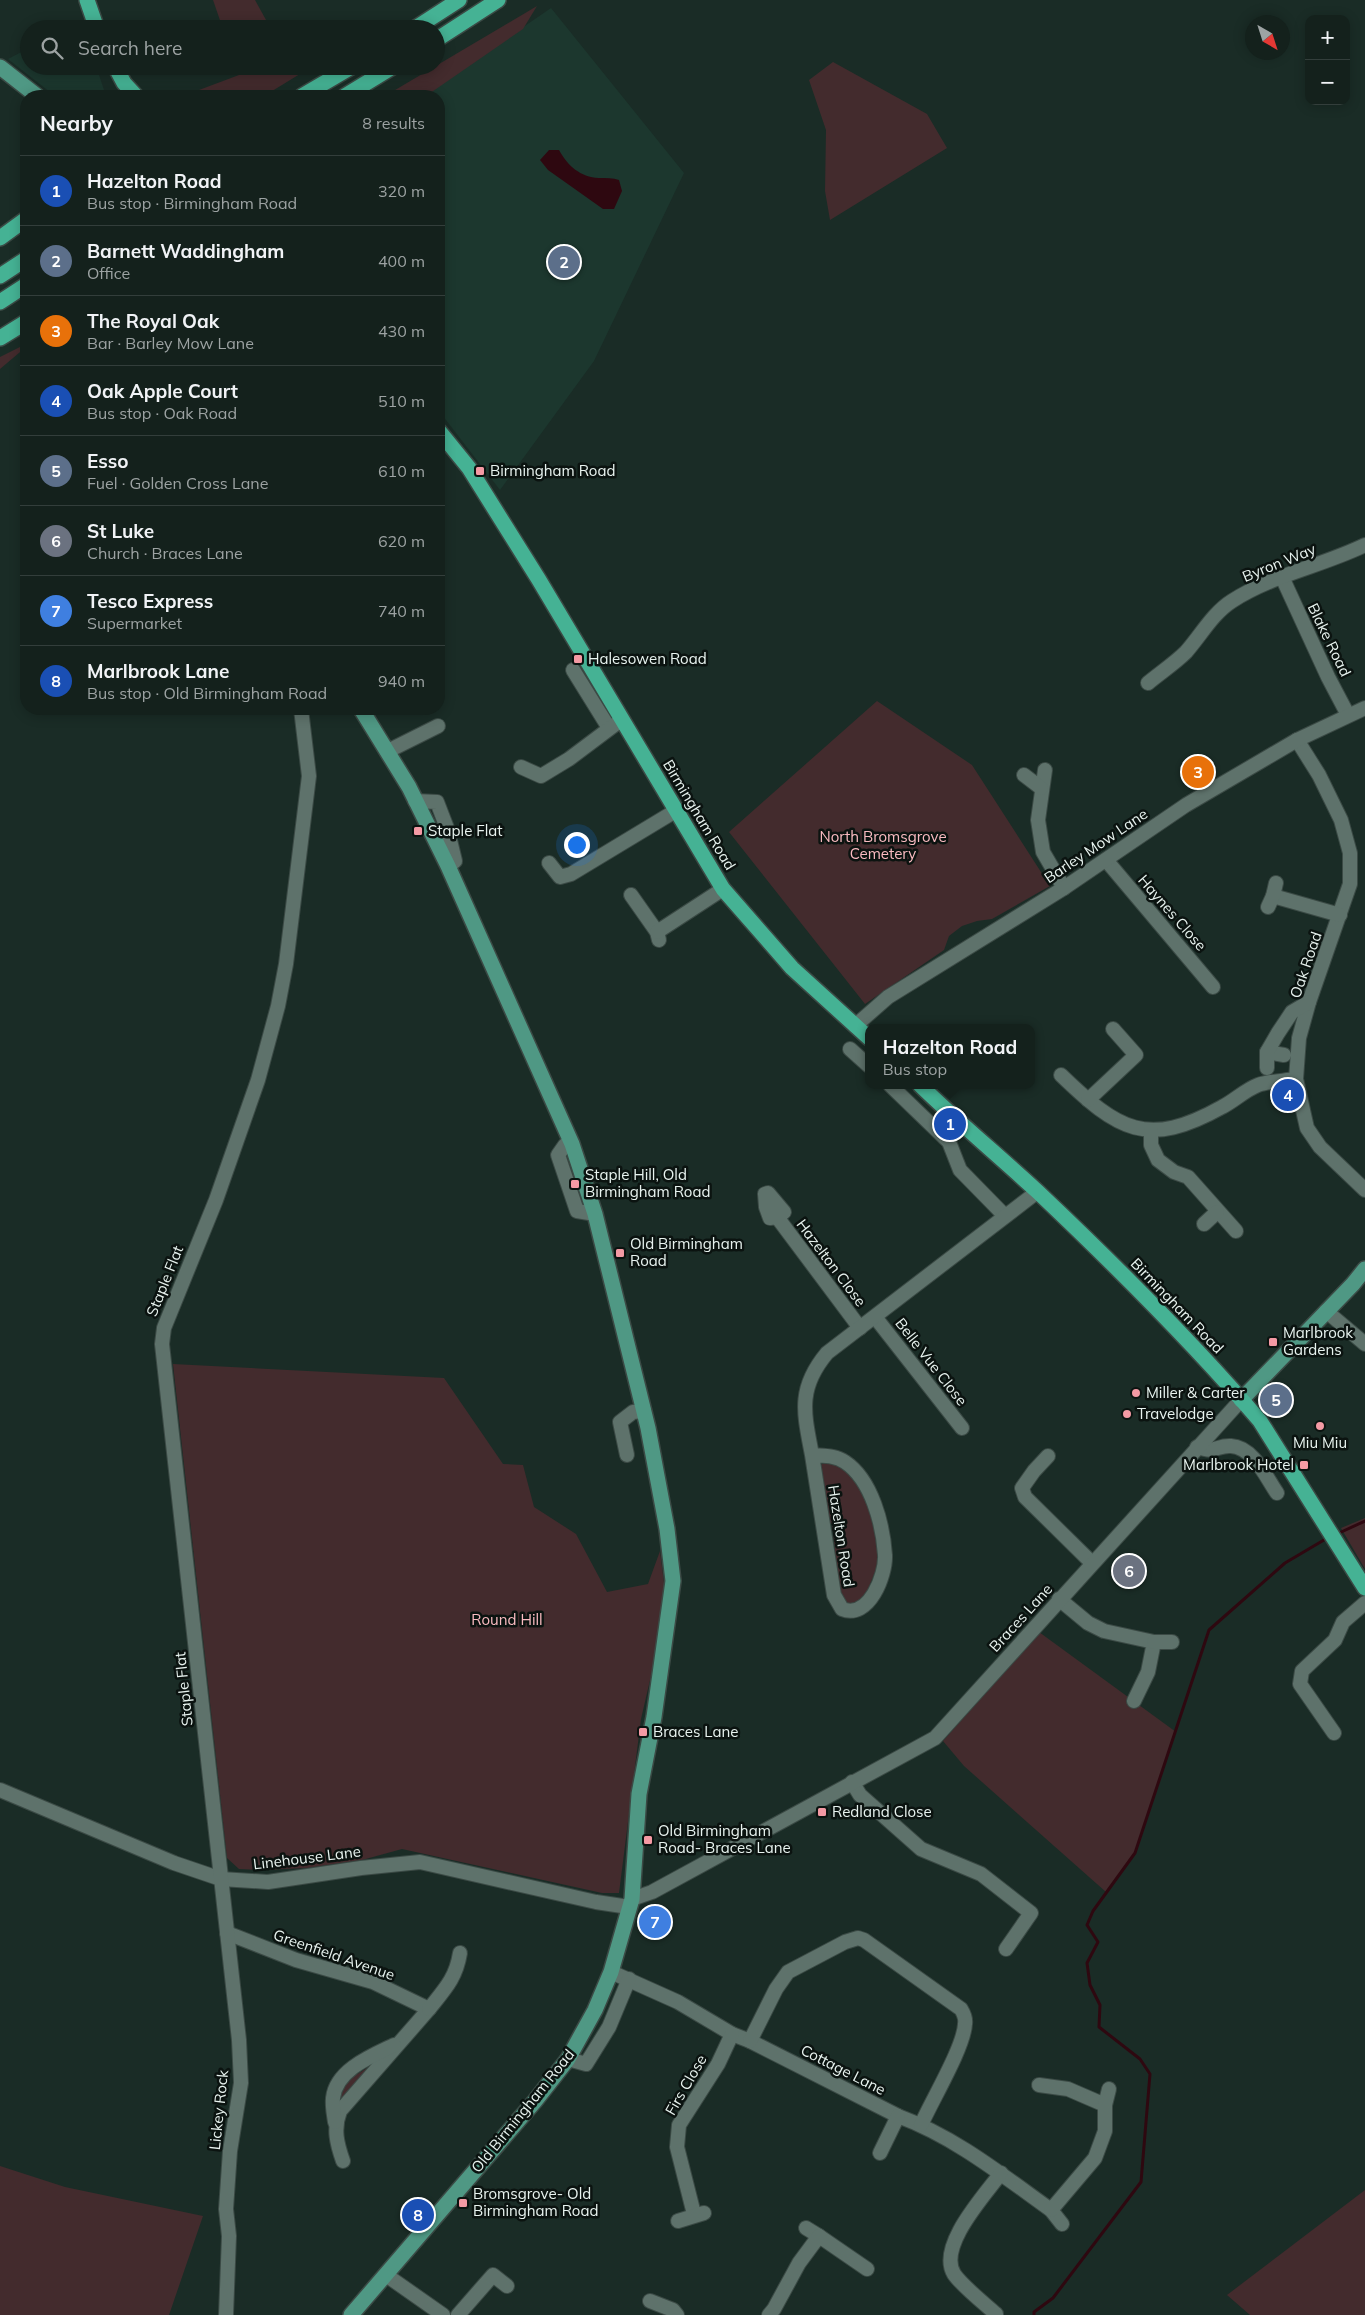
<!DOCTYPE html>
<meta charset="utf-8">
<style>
body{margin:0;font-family:Mulish,sans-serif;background:#1d2925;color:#f1f3f6}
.controls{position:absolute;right:15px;top:15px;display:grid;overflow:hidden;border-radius:10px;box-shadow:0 2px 12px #0003}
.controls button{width:45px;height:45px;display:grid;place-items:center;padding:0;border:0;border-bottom:1px solid #333e3b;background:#14211c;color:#f1f3f6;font:25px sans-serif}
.compass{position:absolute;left:1245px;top:15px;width:45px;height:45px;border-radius:50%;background:#14211c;box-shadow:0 2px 12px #0003;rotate:141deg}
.you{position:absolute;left:576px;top:844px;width:18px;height:18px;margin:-12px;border:4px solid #fff;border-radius:50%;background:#1a73e8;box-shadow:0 0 0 8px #1a73e833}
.badge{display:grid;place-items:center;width:32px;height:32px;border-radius:50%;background:#b45309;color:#fff;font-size:16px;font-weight:700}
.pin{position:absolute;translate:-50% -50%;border:2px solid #fff;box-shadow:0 1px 5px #0006}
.popup{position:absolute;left:865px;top:1024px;width:170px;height:65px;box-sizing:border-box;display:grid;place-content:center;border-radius:10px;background:#14211c;filter:drop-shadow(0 1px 4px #0005);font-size:16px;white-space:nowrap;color:#9da3a3}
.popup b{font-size:19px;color:#f1f3f6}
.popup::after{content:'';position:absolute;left:50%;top:100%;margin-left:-10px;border:10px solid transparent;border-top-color:#14211c}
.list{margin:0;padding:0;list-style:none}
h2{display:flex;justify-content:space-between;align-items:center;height:65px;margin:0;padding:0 20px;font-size:21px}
h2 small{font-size:16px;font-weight:400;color:#9da3a3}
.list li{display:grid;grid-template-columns:32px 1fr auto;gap:15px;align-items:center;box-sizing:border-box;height:70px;padding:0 20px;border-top:1px solid #333e3b}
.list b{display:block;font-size:19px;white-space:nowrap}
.list p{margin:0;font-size:16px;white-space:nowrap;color:#9da3a3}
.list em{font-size:16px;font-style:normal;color:#9da3a3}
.icon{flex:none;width:28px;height:28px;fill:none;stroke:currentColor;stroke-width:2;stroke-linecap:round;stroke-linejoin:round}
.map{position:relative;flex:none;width:1365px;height:2315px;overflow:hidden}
.search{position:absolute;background:#14211c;box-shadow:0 2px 12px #0003;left:20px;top:20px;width:425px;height:55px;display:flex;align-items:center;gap:12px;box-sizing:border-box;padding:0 18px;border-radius:28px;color:#9da3a3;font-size:19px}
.panel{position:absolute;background:#14211c;box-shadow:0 2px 12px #0003;left:20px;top:90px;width:425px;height:625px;border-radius:20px}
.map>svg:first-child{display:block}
.built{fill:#1c372e}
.green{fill:#432b2d}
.water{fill:#2e0810}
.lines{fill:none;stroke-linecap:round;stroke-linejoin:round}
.stream{stroke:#2e0810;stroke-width:3}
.minor-casing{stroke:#3b4a45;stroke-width:16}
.major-casing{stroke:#3b4a45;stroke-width:18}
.highway-casing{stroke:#3b4a45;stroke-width:18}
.minor{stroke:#5e726b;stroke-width:14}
.major{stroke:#4f9884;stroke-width:15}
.highway{stroke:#45b294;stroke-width:15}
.poi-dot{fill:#f49aa4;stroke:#0b1310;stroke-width:2}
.labels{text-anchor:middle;stroke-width:5;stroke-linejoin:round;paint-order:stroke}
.poi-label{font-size:15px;fill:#e8f3ef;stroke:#0b1310;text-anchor:start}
.street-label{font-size:15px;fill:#e8f3ef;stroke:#0b1310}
.park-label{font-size:15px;fill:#fabbc1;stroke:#0b1310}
</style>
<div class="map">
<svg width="1365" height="2315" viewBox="0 0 1365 2315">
<rect width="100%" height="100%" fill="#1a2c26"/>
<!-- built -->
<g class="built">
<polygon points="551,8 684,173 594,361 500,490 439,411 439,96 423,96"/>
<polygon points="29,48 29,66 96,66 106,96 55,96 8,59"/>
</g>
<!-- green -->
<g class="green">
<polygon points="213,0 255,0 271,29 223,29"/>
<polygon points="537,6 523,29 426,96 385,96"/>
<polygon points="833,62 927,114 947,148 830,220 825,191 826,130 809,80"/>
<polygon points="236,66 313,66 264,96 183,96 239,75"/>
<polygon points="26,344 26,347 0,369 0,357"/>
<polygon points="877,701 972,765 1050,886 992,919 977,921 962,926 949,936 944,950 865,1004 729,832"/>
<polygon points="173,1364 444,1378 503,1464 523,1465 534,1507 576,1534 607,1592 648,1584 660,1551 665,1591 660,1637 641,1719 619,1893 602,1893 402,1849 362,1860 307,1868 260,1870 239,1869 227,1858"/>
<polygon points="831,1460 839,1463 869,1496 881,1558 862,1603 849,1606 838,1597 831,1553 835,1549 832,1524 826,1520 817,1470 822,1464"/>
<polygon points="1365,1518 1365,1569 1341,1528"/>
<polygon points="1039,1632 1176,1732 1135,1853 1106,1892 964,1766 943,1741"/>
<polygon points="378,2061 341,2105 337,2100 345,2082"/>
<polygon points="0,2166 65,2187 203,2216 169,2315 0,2315"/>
<polygon points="1365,2190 1365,2315 1250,2315 1227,2295"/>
</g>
<!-- water -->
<path class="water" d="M549,150H559C568,166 580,177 599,178C606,178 613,178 619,180L622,191L614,209H603L548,170L540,160Z"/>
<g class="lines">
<!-- stream -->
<g class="stream">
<polyline points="1337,1534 1365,1521"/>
<polyline points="1034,2315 1034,2312 1053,2298 1141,2182 1150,2074 1140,2059 1099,2027 1100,2005 1090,1985 1087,1963 1098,1942 1087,1925 1093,1911 1135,1853 1209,1630 1285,1563 1329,1537"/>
</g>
<!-- minor casing -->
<g class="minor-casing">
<g id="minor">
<polyline points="1282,577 1328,677 1348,715"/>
<polyline points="573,670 609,728"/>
<path d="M1148,683C1160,673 1175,663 1186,652C1201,635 1213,613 1232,601C1272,575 1322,566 1365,545"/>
<polyline points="1297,740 1319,775 1341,820 1350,853 1350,884 1309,1002 1299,1038 1296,1079 1307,1128 1320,1147 1365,1190"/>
<polyline points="388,751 438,726"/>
<polyline points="521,767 541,776 569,759 621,720"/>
<polyline points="1045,770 1038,820 1043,852 1064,888"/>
<polyline points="1024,775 1041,788"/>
<polyline points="415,801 437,802 447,828 455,861 448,866"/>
<polyline points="1106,860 1213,987"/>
<polyline points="549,863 560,877 571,874 677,810"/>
<polyline points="631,895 657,932 659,940"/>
<polyline points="1273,896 1340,915"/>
<polyline points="1268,907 1273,896 1276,883"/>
<polyline points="657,932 723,889"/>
<polyline points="855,1026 888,997 1064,888 1186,805 1297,740 1365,708"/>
<polyline points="850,1049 869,1066"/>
<polyline points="1267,1052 1284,1055"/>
<polyline points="1267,1068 1267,1052 1278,1033 1292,1012 1309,1002"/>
<path d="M1061,1075C1118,1130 1147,1149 1222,1107C1234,1101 1245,1090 1258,1085C1269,1081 1284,1081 1296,1079"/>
<polyline points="890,1085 949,1142 960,1170 1005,1216"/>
<polyline points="1088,1100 1136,1055 1113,1029"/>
<polyline points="1151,1131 1151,1145 1158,1160 1174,1172 1188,1177 1236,1231"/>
<polyline points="572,1144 565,1145 558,1155 577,1211 595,1214"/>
<polyline points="777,1217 784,1212 768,1193 765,1194 766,1207 770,1218 777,1217 860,1328"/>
<polyline points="1204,1224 1217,1212"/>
<polyline points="1326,1311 1365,1344"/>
<polyline points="875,1317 962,1428"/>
<path d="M1197,1447C1217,1454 1216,1445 1231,1446C1253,1447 1266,1477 1277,1493"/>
<polyline points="627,1455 620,1422 633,1412 644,1411"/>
<path d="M812,1455L834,1595L842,1609C869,1620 886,1575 885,1555C883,1525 872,1480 845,1462C835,1455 824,1456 812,1455C804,1413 797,1389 827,1353L1037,1192"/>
<polyline points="1048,1456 1034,1471 1022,1488 1025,1497 1092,1563"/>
<polyline points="1059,1599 1088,1623 1104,1631 1154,1642 1148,1672 1134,1701"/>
<polyline points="1154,1642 1172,1642"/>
<polyline points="1334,1733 1300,1684 1302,1671 1335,1640 1343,1622 1365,1603"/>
<polyline points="852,1782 860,1795 921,1849 981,1874 1031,1913 1006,1949"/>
<polyline points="0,1790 174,1863 221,1879 268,1882 361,1868 420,1862 596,1902 629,1907"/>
<polyline points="632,1899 652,1892 935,1738 1241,1400"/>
<path d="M227,1933L296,1960L373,1982L429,2009L340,2111C333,2129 337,2144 343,2161"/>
<path d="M611,1972L678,2002L732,2034L750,2041L898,2116C955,2137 1002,2175 1051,2210L1062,2224"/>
<path d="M429,2009C445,1989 456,1978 460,1953"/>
<path d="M750,2041L776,1989L788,1972L845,1942L858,1938L864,1940L961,2009C964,2014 966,2018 965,2024C964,2047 932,2100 921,2125"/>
<polyline points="568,2059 586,2064 609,2027 629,1979"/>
<polyline points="1039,2085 1068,2089 1105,2105"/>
<path d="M335,2122C334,2115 332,2106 333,2098C336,2070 371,2056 394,2045"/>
<polyline points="880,2153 898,2116"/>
<polyline points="1051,2210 1095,2158 1105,2131 1105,2105 1109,2089"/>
<polyline points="694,2214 677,2147 679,2125 718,2064 732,2034"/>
<polyline points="678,2221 704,2213"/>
<polyline points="806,2228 819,2236"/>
<polyline points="386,2275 443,2315"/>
<polyline points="650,2301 673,2310 677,2315"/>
<path d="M996,2314C985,2304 962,2286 954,2274C937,2246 985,2195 1001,2173"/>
<polyline points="226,2315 229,2236 226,2209 230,2151 241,2083 239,2040 162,1344 164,1328 216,1200 258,1080 278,1006 286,964 309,776 301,709"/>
<polyline points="458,2315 493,2275 507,2286"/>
<polyline points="769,2315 774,2309 799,2263 819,2236 867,2269"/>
</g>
</g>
<!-- major casing -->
<g class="major-casing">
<g id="major">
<polyline points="0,67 37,96"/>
<polyline points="1241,1400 1353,1284 1365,1269"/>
<polyline points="351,2315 535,2101 568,2059 595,2010 611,1972 632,1899 639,1794 654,1717 673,1581 667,1529 648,1428 595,1214 572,1144 448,866 409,787 361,709"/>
</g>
</g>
<!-- highway casing -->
<g class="highway-casing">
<g id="highway">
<polyline points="87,0 97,29"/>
<polyline points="414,29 459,0"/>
<polyline points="436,40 498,0"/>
<polyline points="115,66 124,83 136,96"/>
<polyline points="302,96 353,66"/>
<polyline points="345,96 394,66"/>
<polyline points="0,238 26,219"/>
<polyline points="0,276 26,259"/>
<polyline points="0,302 26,285"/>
<polyline points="0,338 26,322"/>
<polyline points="439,431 469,468 539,580 723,889 792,968 869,1038"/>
<path d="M920,1085C958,1122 999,1156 1038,1192C1115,1265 1191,1340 1260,1421L1365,1588"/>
</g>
</g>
<!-- minor -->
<use href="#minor" class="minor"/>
<!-- major -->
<use href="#major" class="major"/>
<!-- highway -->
<use href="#highway" class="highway"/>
</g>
<!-- markers -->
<g class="poi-dot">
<rect x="475" y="466" width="10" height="10" rx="2.5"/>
<rect x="573" y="654" width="10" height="10" rx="2.5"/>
<rect x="413" y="826" width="10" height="10" rx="2.5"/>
<rect x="570" y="1179" width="10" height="10" rx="2.5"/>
<rect x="615" y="1248" width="10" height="10" rx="2.5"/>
<rect x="1268" y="1337" width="10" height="10" rx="2.5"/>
<circle cx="1136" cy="1393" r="5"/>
<circle cx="1127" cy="1414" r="5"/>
<circle cx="1320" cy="1426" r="5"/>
<rect x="1299" y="1460" width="10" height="10" rx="2.5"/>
<rect x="638" y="1727" width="10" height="10" rx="2.5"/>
<rect x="817" y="1807" width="10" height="10" rx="2.5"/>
<rect x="643" y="1835" width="10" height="10" rx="2.5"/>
<rect x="458" y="2198" width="10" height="10" rx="2.5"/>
</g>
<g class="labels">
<!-- poi labels -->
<g class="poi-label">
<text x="490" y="476">Birmingham Road</text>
<text x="588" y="664">Halesowen Road</text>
<text x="428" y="836">Staple Flat</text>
<text x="585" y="1180">Staple Hill, Old<tspan x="585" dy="17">Birmingham Road</tspan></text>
<text x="630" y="1249">Old Birmingham<tspan x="630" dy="17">Road</tspan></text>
<text x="1283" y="1338">Marlbrook<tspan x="1283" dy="17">Gardens</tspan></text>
<text x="1146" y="1398">Miller &amp; Carter</text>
<text x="1137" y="1419">Travelodge</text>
<text x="1320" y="1448" text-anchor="middle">Miu Miu</text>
<text x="1294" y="1470" text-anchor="end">Marlbrook Hotel</text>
<text x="653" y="1737">Braces Lane</text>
<text x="832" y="1817">Redland Close</text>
<text x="658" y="1836">Old Birmingham<tspan x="658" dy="17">Road- Braces Lane</tspan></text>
<text x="473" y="2199">Bromsgrove- Old<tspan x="473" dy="17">Birmingham Road</tspan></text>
</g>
<!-- street labels -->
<g class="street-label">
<text transform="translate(1279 563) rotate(-22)" y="5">Byron Way</text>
<text transform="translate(1329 640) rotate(64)" y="5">Blake Road</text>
<text transform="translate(699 815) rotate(59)" y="5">Birmingham Road</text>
<text transform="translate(1096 846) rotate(-34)" y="5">Barley Mow Lane</text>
<text transform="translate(1172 913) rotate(49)" y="5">Haynes Close</text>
<text transform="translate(1306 965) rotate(-71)" y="5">Oak Road</text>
<text transform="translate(831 1263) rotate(53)" y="5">Hazelton Close</text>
<text transform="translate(165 1281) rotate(-68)" y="5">Staple Flat</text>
<text transform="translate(1177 1306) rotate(46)" y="5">Birmingham Road</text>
<text transform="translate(931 1362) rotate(52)" y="5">Belle Vue Close</text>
<text transform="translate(841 1536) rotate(81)" y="5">Hazelton Road</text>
<text transform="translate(1021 1618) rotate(-48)" y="5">Braces Lane</text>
<text transform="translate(184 1689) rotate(-96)" y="5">Staple Flat</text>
<text transform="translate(307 1858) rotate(-7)" y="5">Linehouse Lane</text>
<text transform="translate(334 1955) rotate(19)" y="5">Greenfield Avenue</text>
<text transform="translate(843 2070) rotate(27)" y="5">Cottage Lane</text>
<text transform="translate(686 2085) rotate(-60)" y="5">Firs Close</text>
<text transform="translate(219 2110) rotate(-84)" y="5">Lickey Rock</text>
<text transform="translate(523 2111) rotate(-51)" y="5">Old Birmingham Road</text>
</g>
<!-- park labels -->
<g class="park-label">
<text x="883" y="842">North Bromsgrove<tspan x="883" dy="17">Cemetery</tspan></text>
<text x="507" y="1625">Round Hill</text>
</g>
</g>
</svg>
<div class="controls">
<button>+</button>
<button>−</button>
</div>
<svg class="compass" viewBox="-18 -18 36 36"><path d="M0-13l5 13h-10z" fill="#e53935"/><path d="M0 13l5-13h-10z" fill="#9da3a3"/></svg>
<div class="you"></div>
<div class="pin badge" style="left:950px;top:1124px;background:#1a4fb4">1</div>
<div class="popup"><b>Hazelton Road</b>Bus stop</div>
<div class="pin badge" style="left:564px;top:262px;background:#5c6f8a">2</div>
<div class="pin badge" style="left:1198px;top:772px;background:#e8710a">3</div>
<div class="pin badge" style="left:1288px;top:1095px;background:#1a4fb4">4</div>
<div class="pin badge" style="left:1276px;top:1400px;background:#5c6f8a">5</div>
<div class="pin badge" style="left:1129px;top:1571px;background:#6b7280">6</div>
<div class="pin badge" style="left:655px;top:1922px;background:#3f7fe0">7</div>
<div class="pin badge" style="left:418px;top:2215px;background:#1a4fb4">8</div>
<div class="search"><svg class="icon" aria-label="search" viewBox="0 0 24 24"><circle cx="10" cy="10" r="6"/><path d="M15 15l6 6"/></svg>Search here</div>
<section class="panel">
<h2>Nearby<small>8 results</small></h2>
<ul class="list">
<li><span class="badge" style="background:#1a4fb4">1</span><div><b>Hazelton Road</b><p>Bus stop · Birmingham Road</p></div><em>320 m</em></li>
<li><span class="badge" style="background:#5c6f8a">2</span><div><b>Barnett Waddingham</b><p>Office</p></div><em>400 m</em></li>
<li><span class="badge" style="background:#e8710a">3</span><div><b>The Royal Oak</b><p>Bar · Barley Mow Lane</p></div><em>430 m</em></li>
<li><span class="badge" style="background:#1a4fb4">4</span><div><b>Oak Apple Court</b><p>Bus stop · Oak Road</p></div><em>510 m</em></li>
<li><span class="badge" style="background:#5c6f8a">5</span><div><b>Esso</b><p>Fuel · Golden Cross Lane</p></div><em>610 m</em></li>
<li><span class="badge" style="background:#6b7280">6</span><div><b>St Luke</b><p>Church · Braces Lane</p></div><em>620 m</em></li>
<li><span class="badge" style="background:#3f7fe0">7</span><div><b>Tesco Express</b><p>Supermarket</p></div><em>740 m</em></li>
<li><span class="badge" style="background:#1a4fb4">8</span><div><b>Marlbrook Lane</b><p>Bus stop · Old Birmingham Road</p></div><em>940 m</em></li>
</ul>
</section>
</div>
